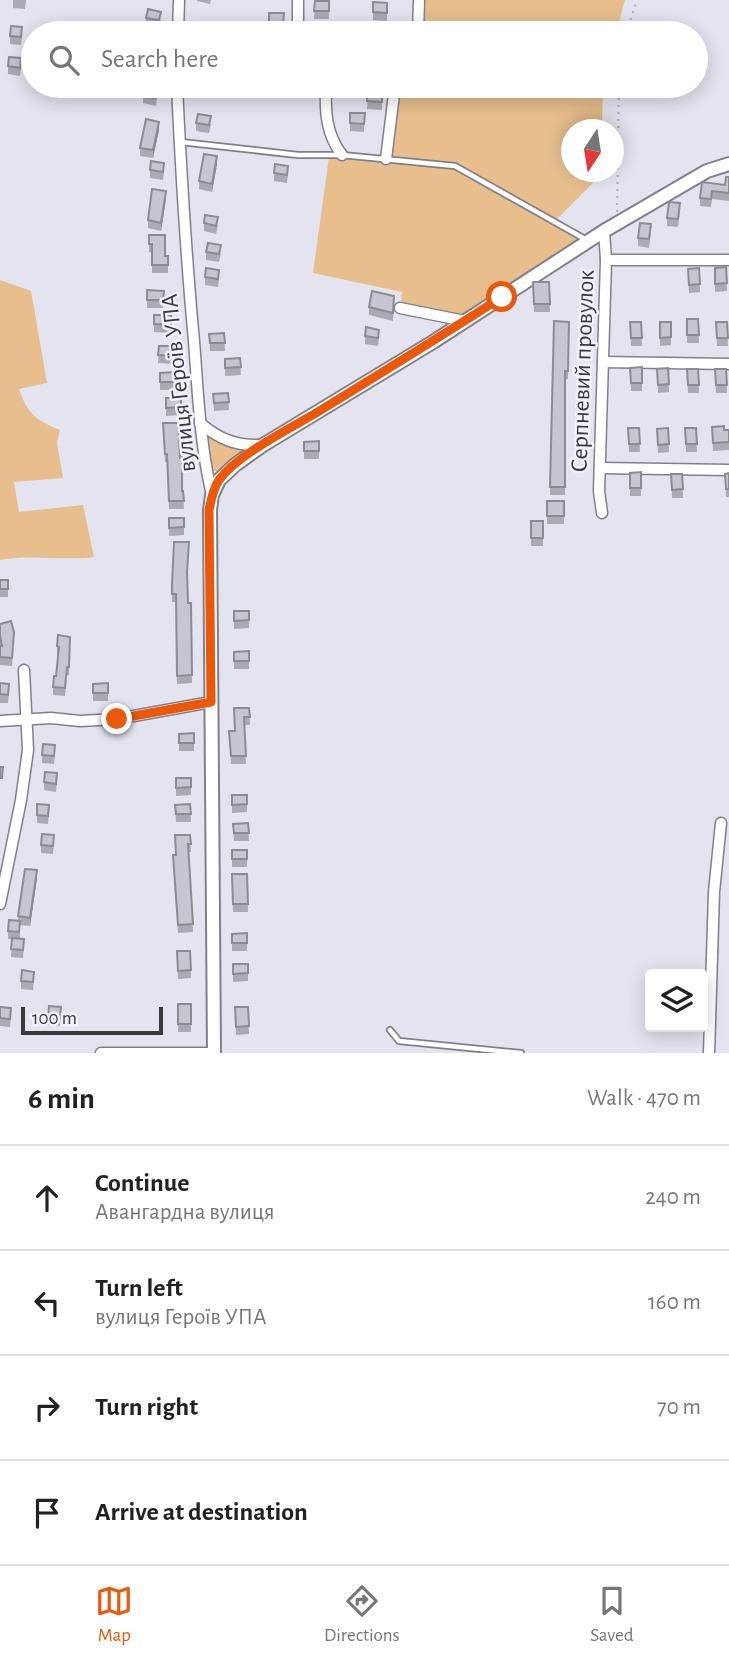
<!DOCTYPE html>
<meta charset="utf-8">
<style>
body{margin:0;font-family:"Alegreya Sans",sans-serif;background:#f6f6f6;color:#222}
.controls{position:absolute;right:21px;bottom:21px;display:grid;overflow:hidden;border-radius:7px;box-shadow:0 4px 18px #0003}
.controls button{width:63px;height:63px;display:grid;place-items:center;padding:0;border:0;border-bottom:2px solid #e0e0e0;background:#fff;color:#222;font:35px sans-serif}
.compass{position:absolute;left:561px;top:119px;width:63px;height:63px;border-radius:50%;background:#fff;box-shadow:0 4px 18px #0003;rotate:192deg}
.scale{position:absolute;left:21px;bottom:18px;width:142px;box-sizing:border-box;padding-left:7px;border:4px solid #38383d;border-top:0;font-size:19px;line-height:24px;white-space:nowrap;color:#38383d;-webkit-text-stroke:5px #f1f1fe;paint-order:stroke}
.stop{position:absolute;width:21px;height:21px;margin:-16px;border:5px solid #ea580c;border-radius:50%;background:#fff}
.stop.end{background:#ea580c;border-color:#fff;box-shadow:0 2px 7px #0008}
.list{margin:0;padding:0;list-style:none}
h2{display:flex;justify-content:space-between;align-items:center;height:91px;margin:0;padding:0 28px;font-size:30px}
h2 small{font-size:23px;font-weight:400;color:#767676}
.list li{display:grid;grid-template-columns:46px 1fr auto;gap:21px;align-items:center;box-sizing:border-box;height:105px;padding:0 28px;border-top:2px solid #e0e0e0}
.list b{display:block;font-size:26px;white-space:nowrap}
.list p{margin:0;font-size:23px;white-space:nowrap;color:#767676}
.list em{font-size:23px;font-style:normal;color:#767676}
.icon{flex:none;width:38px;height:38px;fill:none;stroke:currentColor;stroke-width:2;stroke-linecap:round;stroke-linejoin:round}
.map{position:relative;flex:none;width:729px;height:1053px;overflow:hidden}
.search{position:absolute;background:#fff;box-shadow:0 4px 18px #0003;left:21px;right:21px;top:21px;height:77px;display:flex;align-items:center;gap:18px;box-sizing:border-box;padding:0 24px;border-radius:38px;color:#767676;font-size:26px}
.sheet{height:511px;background:#fff}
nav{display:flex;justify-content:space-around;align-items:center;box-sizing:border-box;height:98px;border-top:2px solid #e0e0e0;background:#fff;font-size:19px;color:#767676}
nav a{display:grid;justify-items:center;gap:4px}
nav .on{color:#ea580c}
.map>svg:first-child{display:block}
.green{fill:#e7be8c}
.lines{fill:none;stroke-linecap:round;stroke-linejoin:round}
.service-casing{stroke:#80808b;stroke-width:8}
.minor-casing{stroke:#80808b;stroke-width:13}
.tertiary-casing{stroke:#80808b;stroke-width:16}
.path{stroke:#afafb9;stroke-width:2;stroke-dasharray:2 5;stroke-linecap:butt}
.service{stroke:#fff;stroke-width:4.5}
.minor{stroke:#fff;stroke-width:10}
.tertiary{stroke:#fff;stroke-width:12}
.wall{fill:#aaaab5}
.shaded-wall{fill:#8b8b93}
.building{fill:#c6c6d2;stroke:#8b8b93;stroke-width:2}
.route{stroke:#ea580c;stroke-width:9}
.labels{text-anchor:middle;stroke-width:5;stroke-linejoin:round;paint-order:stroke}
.street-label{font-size:24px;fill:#38383d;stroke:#f1f1fe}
</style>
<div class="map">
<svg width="729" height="1053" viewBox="0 0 729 1053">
<rect width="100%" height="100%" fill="#e4e4f0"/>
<!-- green -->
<g class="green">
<polygon points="421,0 625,0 616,33 420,33"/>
<polygon points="398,86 603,86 602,129 572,130 572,172 602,172 602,174 556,220 456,164 395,158 391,154"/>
<polygon points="329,157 455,168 577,236 580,241 464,316 401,302 402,292 313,273"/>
<path d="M0,280L31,291L47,383L19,389C28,415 36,420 60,430L57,443L63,478L14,482L19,512L83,505L94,557C62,561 31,554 0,560Z"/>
<polygon points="204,430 250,448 220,471 211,471"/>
</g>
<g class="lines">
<!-- service casing -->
<g class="service-casing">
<g id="service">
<polyline points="181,142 298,155 342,155 455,166 585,239"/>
<polyline points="390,1030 399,1041 521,1053"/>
</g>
</g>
<!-- minor casing -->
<g class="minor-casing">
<g id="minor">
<polyline points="298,0 298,27 301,33"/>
<polyline points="178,33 179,0"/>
<polyline points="418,33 419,0"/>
<path d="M177,86C181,171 186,256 194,341C198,393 200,445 212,495"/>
<path d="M326,86C325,112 326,134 342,155"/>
<polyline points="386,159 395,86"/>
<polyline points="606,260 729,260"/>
<polyline points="400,308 465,321"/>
<polyline points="603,362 729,364"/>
<path d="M200,423C220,440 237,446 262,445"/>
<polyline points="600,468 729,470"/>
<polyline points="602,513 599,491 606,260 604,231"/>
<polyline points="0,721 51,718 80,721 117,719 211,702"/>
<polyline points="0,904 21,800 28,750 24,670"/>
<polyline points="101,1053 214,1053"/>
<polyline points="709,1053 714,892 721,823"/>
</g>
</g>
<!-- tertiary casing -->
<g class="tertiary-casing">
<polyline id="tertiary" points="214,1053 210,510 212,495 219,480 235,465 263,445 433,342 604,231 707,171 729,164"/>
</g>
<!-- path -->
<g class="path">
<polyline points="626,33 637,0"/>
<polyline points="617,212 619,86"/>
</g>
<!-- service -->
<use href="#service" class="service"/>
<!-- minor -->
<use href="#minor" class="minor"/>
<!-- tertiary -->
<use href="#tertiary" class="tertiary"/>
</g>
<!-- wall -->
<g class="wall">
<polygon points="13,0 26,0 25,9 13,8"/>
<polygon points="197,0 211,0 210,4 197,1"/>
<polygon points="315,1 329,1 329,19 314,19"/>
<polygon points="373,2 387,3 387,21 373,20"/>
<polygon points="269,13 284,13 283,32 269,31"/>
<polygon points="146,18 161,20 159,29 146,26"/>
<polygon points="10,36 22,36 21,45 10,44"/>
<polygon points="8,66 21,66 20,76 8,74"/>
<polygon points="368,91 382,92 382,110 367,109"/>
<polygon points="143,95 157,97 156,106 143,103"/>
<polygon points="350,113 365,113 364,132 350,131"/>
<polygon points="196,123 211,124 209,133 196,131"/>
<polygon points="159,130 153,158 140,156 140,148"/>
<polygon points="217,164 212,192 199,189 199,181"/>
<polygon points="150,170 164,171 163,180 150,178"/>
<polygon points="274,173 288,174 287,183 274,181"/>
<polygon points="729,177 729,201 712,199 711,207 700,206 700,198 725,185"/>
<polygon points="166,199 161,231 148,228 148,220"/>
<polygon points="680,211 678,227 667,226 667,218"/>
<polygon points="204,223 218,225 216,234 204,231"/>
<polygon points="651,232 649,248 638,246 638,238"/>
<polygon points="149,235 165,256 168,256 168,273 152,273 152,253 149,252"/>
<polygon points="206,252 221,253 219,262 206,260"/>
<polygon points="726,267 727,291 715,292 715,268"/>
<polygon points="699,268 700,292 689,293 688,269"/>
<polygon points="205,277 219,278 218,287 205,285"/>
<polygon points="533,282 549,282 550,312 534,312"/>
<polygon points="147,290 164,291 163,308 147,308"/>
<polygon points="394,304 393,321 369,315 369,307"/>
<polygon points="154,315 171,315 171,333 154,332"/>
<polygon points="687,319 698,319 699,343 687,343"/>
<polygon points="554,321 569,322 568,379 565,379 565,495 550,495"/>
<polygon points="630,322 641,322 642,346 631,346"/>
<polygon points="660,322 671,322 671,345 660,346"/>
<polygon points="716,322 727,322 728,346 717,346"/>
<polygon points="224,333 225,351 210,351 209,334"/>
<polygon points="365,336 379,338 378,346 365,344"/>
<polygon points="159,346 175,346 175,364 158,363"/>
<polygon points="240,358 241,375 225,376 225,359"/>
<polygon points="642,367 642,391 631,391 630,368"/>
<polygon points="668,368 669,392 658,393 657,369"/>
<polygon points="687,369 698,369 699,393 688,393"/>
<polygon points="715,369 726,369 727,393 716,393"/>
<polygon points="175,372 175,390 160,390 160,373"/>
<polygon points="228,393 229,410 214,411 213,394"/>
<polygon points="166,398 181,398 181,415 166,416"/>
<polygon points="712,427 729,430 729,450 713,451"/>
<polygon points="628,428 639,428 640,452 629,452"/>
<polygon points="668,428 669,452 658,453 657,429"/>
<polygon points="685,428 696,428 697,452 686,452"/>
<polygon points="163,431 182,491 183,491 184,509 169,509 167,462 165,462"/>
<polygon points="319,441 319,459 304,459 304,442"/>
<polygon points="641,472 641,496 630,496 630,473"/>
<polygon points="729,473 729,497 726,497 725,474"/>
<polygon points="671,474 682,474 683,498 672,498"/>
<rect x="547" y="501" width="17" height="23"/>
<polygon points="169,518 184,518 184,535 169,536"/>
<rect x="531" y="521" width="12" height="25"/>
<polygon points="187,578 188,603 191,603 192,683 177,684 176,602 172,602 172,593"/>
<rect x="0" y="580" width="8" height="17"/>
<polygon points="234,611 249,611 249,628 234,629"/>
<polygon points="0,624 14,632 12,666 0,665"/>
<polygon points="70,637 69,675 67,675 65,696 53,695 53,687 56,676 58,655 57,654 57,646"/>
<polygon points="249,651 249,669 234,669 234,652"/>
<polygon points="0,683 9,692 8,703 0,703"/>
<polygon points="108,683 108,701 93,701 93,684"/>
<polygon points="249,708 250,725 244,725 246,764 231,764 229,731 235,731"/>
<polygon points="194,733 194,751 179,751 179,734"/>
<polygon points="55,753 54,764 42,763 42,755"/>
<polygon points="176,778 191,778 191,795 176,796"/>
<polygon points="57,781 56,792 44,790 44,782"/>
<polygon points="232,795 247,795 247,812 232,813"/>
<polygon points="190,804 191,822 176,822 175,805"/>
<polygon points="49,813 48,824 37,823 37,815"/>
<polygon points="248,823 249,841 234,841 233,824"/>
<polygon points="190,835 191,852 189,852 193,932 178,933 173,863 176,855"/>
<polygon points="54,843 53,854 41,853 41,845"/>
<rect x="232" y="850" width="15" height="17"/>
<polygon points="232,874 247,874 248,912 233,912"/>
<polygon points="37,878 30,926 20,925 20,938 24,947 23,958 11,957 12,939 8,939 8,931 18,921 18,916"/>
<polygon points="247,933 247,951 232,951 232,934"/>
<polygon points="177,951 190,951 191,978 178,979"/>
<polygon points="233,964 248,964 248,981 233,982"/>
<polygon points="34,980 33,990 21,989 21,981"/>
<rect x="178" y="1004" width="13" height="28"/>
<polygon points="0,1007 11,1016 10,1027 0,1026"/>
<polygon points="235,1007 248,1007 249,1034 236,1035"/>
<polygon points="61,1015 60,1026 48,1025 48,1017"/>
</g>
<!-- shaded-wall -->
<g class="shaded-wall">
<polygon points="159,122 159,130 153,158 153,150"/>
<polygon points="217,156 217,164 212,192 212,184"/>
<polygon points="166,191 166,199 161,231 161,223"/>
<polygon points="37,870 37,878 30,926 30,918"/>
</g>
<!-- building -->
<g class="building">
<polygon points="315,1 329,1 329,11 314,11"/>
<polygon points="373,2 387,3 387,13 373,12"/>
<polygon points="148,9 161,12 159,20 146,18"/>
<polygon points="269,13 284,13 283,24 269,23"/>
<polygon points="193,22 206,24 204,33 191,31"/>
<polygon points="11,26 22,27 21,37 10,36"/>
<polygon points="9,57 21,58 20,68 8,66"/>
<polygon points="144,87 157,89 156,98 143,95"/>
<polygon points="368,91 382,92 382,102 367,101"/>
<polygon points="350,113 365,113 364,124 350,123"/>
<polygon points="198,114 211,116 209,125 196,123"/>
<polygon points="146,119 159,122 153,150 140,148"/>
<polygon points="204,154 217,156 212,184 199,181"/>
<polygon points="151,161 164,163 163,172 150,170"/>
<polygon points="275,164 288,166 287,175 274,173"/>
<polygon points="726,177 729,177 729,193 712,191 711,199 700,198 702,182 725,185"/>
<polygon points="152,189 166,191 161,223 148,220"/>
<polygon points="669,202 680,203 678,219 667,218"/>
<polygon points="205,215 218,217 216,226 204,223"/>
<polygon points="640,223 651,224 649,239 638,238"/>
<polygon points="149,235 165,235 165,256 168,256 168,265 152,265 152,244 149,244"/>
<polygon points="208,243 221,245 219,254 206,252"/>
<polygon points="726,267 727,283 715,284 715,268"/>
<polygon points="206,268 219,270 218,279 205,277"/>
<polygon points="699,268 700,284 689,285 688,269"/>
<polygon points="533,282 549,282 550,304 534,304"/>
<polygon points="147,290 164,291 163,300 147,300"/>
<polygon points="372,291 394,296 393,313 369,307"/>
<polygon points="154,315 171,315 171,325 154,324"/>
<polygon points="687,319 698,319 699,335 687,335"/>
<polygon points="554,321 569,322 568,371 565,371 565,487 550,487"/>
<polygon points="630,322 641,322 642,338 631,338"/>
<polygon points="660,322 671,322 671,337 660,338"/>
<polygon points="716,322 727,322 728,338 717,338"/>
<polygon points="366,327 379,330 378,338 365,336"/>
<polygon points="224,333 225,343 210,343 209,334"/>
<polygon points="159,346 175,346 175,356 158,355"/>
<polygon points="240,358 241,367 225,368 225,359"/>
<polygon points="642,367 642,383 631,383 630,368"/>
<polygon points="668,368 669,384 658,385 657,369"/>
<polygon points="687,369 698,369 699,385 688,385"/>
<polygon points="715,369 726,369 727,385 716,385"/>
<polygon points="175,372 175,382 160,382 160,373"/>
<polygon points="228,393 229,402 214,403 213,394"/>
<polygon points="166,398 181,398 181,407 166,408"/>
<polygon points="163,423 178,423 180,458 182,457 182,491 183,491 184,501 169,501 167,454 165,454"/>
<polygon points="724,426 724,430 729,430 729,442 713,443 712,427"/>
<polygon points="628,428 639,428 640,444 629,444"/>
<polygon points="668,428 669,444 658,445 657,429"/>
<polygon points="685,428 696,428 697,444 686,444"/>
<polygon points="319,441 319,451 304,451 304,442"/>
<polygon points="641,472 641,488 630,488 630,473"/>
<polygon points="729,473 729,489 726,489 725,474"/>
<polygon points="671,474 682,474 683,489 672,490"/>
<rect x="547" y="501" width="17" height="15"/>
<polygon points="169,518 184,518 184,527 169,528"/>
<rect x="531" y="521" width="12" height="17"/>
<polygon points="174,542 189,542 187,572 188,603 191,603 192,675 177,676 176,594 172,594 172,585"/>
<rect x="0" y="580" width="8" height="9"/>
<polygon points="234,611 249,611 249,620 234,621"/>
<polygon points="11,621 14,632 12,658 0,657 0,646 2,646 0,636 0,624"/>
<polygon points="58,635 70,637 69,667 67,667 65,688 53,687 54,676 56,676 59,647 57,646"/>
<polygon points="249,651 249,661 234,661 234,652"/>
<polygon points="0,683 9,684 8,695 0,694"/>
<polygon points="108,683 108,693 93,693 93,684"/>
<polygon points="234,708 249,708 250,717 244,717 246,756 231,756 229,731 235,731"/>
<polygon points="194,733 194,743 179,743 179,734"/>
<polygon points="43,744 55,745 54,756 42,755"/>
<polygon points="0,767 3,767 2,778 0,778"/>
<polygon points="45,772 57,773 56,784 44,782"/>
<polygon points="176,778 191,778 191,787 176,788"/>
<polygon points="232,795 247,795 247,804 232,805"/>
<polygon points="37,804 49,805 48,816 37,815"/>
<polygon points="190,804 191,814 176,814 175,805"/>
<polygon points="248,823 249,833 234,833 233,824"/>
<polygon points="42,834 54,835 53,846 41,845"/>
<polygon points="175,835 190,835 191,844 188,844 193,924 178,925 173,855 176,855"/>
<rect x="232" y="850" width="15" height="9"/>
<polygon points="25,869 37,870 30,918 18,916"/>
<polygon points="232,874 247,874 248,904 233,904"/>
<polygon points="9,920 20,921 19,932 8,931"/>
<polygon points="247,933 247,943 232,943 232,934"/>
<polygon points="12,938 24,939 23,950 11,949"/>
<polygon points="177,951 190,951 191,970 178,971"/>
<polygon points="233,964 248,964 248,973 233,974"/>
<polygon points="22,970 34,972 33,982 21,981"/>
<rect x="178" y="1004" width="13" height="20"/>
<polygon points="49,1006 61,1007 60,1018 48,1017"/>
<polygon points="0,1007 11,1008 10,1019 0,1018"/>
<polygon points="235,1007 248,1007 249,1026 236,1027"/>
</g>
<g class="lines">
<!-- route -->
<path class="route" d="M117,719L211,702L209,510C211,500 213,489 219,480C237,455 289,429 316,413C378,375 440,337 502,297"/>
</g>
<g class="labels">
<!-- street labels -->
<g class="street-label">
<text transform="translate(582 371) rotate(-88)" y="8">Серпневий провулок</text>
<text transform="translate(178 383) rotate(-96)" y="8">вулиця Героїв УПА</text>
</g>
</g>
</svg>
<div class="controls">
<button><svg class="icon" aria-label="layers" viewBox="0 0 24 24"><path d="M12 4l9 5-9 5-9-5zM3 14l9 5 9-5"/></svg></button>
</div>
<svg class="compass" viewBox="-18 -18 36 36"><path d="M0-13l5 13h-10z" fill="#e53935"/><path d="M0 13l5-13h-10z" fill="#767676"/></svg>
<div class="scale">100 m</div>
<div class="stop" style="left:502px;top:297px"></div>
<div class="stop end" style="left:117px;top:719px"></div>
<div class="search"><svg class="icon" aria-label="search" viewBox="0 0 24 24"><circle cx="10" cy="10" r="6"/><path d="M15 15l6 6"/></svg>Search here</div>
</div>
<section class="sheet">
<h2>6 min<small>Walk · 470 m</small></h2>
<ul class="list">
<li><svg class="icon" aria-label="ahead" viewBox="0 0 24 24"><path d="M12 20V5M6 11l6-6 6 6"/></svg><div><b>Continue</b><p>Авангардна вулиця</p></div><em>240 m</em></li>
<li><svg class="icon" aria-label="left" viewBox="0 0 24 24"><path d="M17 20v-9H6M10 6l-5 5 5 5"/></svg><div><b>Turn left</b><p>вулиця Героїв УПА</p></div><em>160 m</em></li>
<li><svg class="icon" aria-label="right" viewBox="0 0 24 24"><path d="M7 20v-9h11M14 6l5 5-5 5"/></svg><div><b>Turn right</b></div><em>70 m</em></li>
<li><svg class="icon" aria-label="arrive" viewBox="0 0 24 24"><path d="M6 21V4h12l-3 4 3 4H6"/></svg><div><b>Arrive at destination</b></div></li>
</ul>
</section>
<nav>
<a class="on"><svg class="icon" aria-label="map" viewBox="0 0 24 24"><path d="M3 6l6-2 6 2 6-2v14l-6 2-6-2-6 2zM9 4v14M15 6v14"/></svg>Map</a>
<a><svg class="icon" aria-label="directions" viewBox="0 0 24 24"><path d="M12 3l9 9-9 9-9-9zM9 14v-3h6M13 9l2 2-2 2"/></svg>Directions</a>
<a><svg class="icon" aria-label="saved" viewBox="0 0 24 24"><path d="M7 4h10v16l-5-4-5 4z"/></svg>Saved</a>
</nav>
